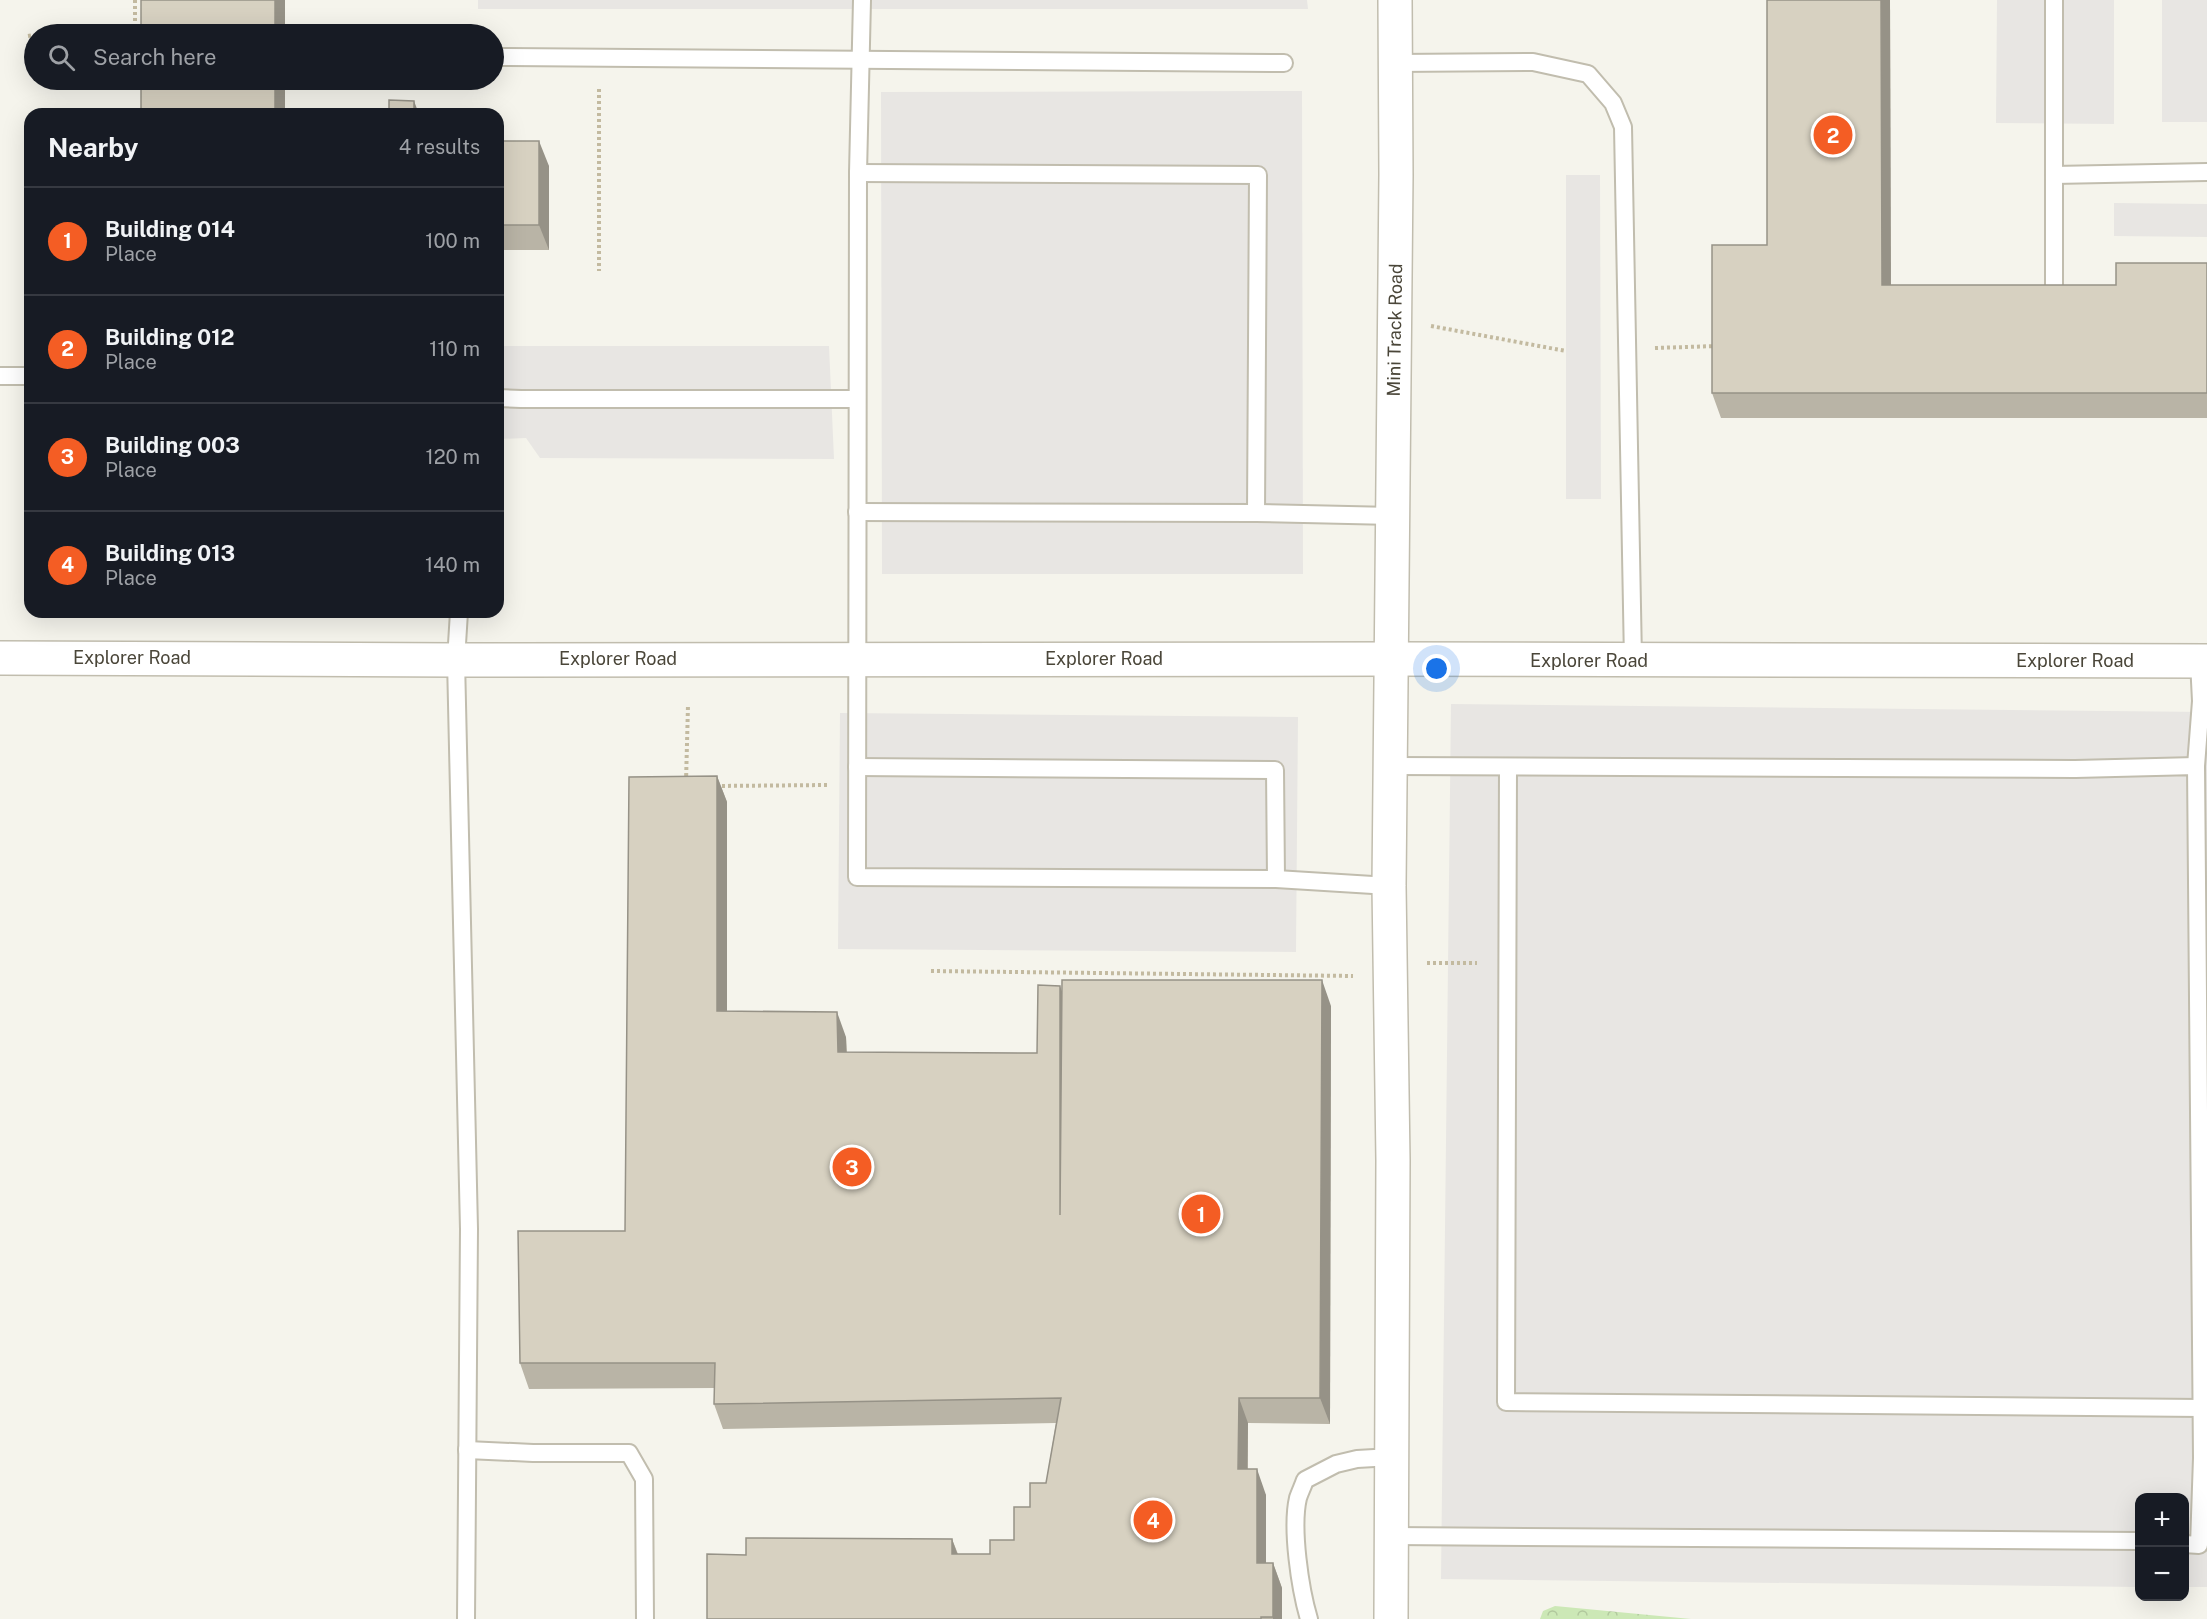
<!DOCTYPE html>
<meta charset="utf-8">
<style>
body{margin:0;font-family:"Public Sans",sans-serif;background:#242831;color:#f1f3f6}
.controls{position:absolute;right:18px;bottom:18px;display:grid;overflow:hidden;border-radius:12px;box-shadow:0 6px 24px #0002}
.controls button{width:54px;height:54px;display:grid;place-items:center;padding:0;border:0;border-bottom:2px solid #363941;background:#171b24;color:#f1f3f6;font:30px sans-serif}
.you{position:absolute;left:1437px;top:669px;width:21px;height:21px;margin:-15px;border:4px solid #fff;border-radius:50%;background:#1a73e8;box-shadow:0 0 0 9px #1a73e833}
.badge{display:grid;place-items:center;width:39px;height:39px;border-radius:50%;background:#f45d24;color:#fff;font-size:20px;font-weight:700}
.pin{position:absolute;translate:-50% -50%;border:3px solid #fff;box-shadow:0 2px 6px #0006}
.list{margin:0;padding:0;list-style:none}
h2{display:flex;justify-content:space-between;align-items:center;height:78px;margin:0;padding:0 24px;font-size:26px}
h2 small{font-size:20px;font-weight:400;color:#9ea1a6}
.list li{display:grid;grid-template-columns:39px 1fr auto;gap:18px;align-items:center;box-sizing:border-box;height:108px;padding:0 24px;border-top:2px solid #363941}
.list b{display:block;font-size:22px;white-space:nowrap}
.list p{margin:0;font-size:20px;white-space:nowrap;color:#9ea1a6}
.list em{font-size:20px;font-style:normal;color:#9ea1a6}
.icon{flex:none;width:33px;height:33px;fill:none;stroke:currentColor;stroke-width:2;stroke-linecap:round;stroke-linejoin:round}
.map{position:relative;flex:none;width:2207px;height:1619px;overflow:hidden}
.search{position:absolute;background:#171b24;box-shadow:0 6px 24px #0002;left:24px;top:24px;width:480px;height:66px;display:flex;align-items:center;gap:15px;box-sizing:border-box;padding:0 21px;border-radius:33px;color:#9ea1a6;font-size:22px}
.panel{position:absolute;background:#171b24;box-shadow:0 6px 24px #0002;left:24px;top:108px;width:480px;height:510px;border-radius:18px}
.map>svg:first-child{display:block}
.forest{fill:url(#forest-crowns)}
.parking{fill:#e8e6e3}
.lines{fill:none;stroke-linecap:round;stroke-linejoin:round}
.lane-casing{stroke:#c1bdae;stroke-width:20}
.street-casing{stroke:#c1bdae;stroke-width:36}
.path{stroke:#c3baa0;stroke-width:4;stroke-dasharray:3 3;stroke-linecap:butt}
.lane{stroke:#fff;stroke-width:16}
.street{stroke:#fff;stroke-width:33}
.wall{fill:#b9b4a6}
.shaded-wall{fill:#969287}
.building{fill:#d7d1c1;stroke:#969287;stroke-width:1.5}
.labels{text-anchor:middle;stroke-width:5;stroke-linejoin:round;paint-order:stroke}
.street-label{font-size:18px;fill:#4a4639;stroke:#fff}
</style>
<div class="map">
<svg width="2207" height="1619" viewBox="0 0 2207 1619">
<defs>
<pattern id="forest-crowns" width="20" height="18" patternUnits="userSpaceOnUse" patternTransform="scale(1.5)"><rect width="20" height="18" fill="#cce8b6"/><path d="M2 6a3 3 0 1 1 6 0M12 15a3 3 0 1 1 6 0" fill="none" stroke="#b1c89d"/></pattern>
</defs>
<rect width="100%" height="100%" fill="#f5f4ec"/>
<!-- forest -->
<polygon class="forest" points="1555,1606 1691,1619 1540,1619 1543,1611"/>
<!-- parking -->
<g class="parking">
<polygon points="478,0 1307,0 1308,9 478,9"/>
<polygon points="1997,0 2114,0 2114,124 1996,123"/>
<rect x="2162" y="0" width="45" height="122"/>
<polygon points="1302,91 1303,574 882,574 881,92"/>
<polygon points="1566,175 1600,175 1601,499 1566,499"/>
<polygon points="2114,203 2207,204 2207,237 2114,236"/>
<polygon points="498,346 829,346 834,459 540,458 526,438 498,439"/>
<polygon points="1451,704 2207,712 2207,1587 2185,1587 2184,1498 2140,1498 2139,1587 1441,1579"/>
<polygon points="840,713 1298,717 1296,952 838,949"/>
</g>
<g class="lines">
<!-- lane casing -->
<g class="lane-casing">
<g id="lane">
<polyline points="862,0 858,173 857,877 1276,879 1389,886"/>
<polyline points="2054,0 2054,291"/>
<polyline points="494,57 1284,63"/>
<polyline points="1395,63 1533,62 1588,74 1613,103 1623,127 1633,660"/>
<polyline points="858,173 1258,175 1256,513"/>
<polyline points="2054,175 2207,172"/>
<polyline points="0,376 30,376"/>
<polyline points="498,398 521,399 857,399"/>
<polyline points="857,512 1256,513 1393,516"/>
<polyline points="459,612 456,660 469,1229 466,1619"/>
<polyline points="1392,766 2075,769 2196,766 2202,1458 2199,1545 2184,1544"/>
<polyline points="2196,766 2201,701 2199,661"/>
<polyline points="857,767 1275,770 1276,879"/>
<polyline points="1508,767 1506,1402 2202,1408"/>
<polyline points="467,1450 533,1453 629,1453 644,1479 645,1619"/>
<polyline points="1392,1536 2140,1541"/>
<path d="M1309,1619C1300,1589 1291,1528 1298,1498C1300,1492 1303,1486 1305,1480L1336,1464L1357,1459L1392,1457"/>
</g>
</g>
<!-- street casing -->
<g class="street-casing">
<g id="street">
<polyline points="0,658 456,660 1392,659 2207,661"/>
<polyline points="1391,1619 1393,1160 1389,886 1396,175 1395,0"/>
</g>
</g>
<!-- path -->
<g class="path">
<polyline points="135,0 135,34"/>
<polyline points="68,34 145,34"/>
<polyline points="28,36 34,35"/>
<polyline points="599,89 599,271"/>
<polyline points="1431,326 1566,351"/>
<polyline points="1655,348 1717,346"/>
<polyline points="686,782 688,705"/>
<polyline points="716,786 829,785"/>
<polyline points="1427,963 1477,963"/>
<polyline points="931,971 1353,976"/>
</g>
<!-- lane -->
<use href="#lane" class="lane"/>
<!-- street -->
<use href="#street" class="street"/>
</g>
<!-- wall -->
<g class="wall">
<polygon points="1767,0 1890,0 1891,285 2116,285 2207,263 2207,418 1721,418 1712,393 1767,245"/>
<polygon points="498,141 549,166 549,250 498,250"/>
<polygon points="717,776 727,802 727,1011 846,1037 847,1052 1037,1053 1062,993 1331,1006 1330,1424 1248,1423 1248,1469 1266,1495 1266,1563 1273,1563 1282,1588 1282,1619 707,1619 746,1555 952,1539 958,1554 990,1554 1014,1540 1030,1507 1046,1483 1056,1423 723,1429 714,1404 714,1388 529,1389 520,1363 625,1231"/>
</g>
<!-- shaded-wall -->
<g class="shaded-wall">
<rect x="275" y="0" width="10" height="34"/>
<polygon points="1881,0 1890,0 1891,310 1882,285"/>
<rect x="275" y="80" width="10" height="34"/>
<polygon points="414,101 419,114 414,114"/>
<polygon points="539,141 549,166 549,250 539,225"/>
<polygon points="717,776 727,802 727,1036 717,1011"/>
<polygon points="1322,980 1331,1006 1330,1424 1320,1398"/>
<polygon points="1060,986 1069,1011 1060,1215"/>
<polygon points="837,1012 846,1037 847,1077 838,1052"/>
<polygon points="1239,1398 1248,1423 1247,1495 1238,1469"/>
<polygon points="1257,1469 1266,1495 1266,1588 1257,1563"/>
<polygon points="952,1539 961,1564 952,1554"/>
<polygon points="1273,1563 1282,1588 1282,1619 1273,1619"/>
</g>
<!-- building -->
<g class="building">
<rect x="141" y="0" width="134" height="34"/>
<polygon points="1767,0 1881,0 1882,285 2116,285 2116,263 2207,263 2207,393 1712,393 1712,245 1767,245"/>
<rect x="141" y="80" width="134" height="34"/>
<polygon points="389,100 414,101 414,114 389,114"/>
<rect x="498" y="141" width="41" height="84"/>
<polygon points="717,776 717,1011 837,1012 838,1052 1037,1053 1038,985 1060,986 1060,1215 1062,980 1322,980 1320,1398 1239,1398 1238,1469 1257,1469 1257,1563 1273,1563 1273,1617 1261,1617 1261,1619 707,1619 707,1554 746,1555 746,1538 952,1539 952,1554 990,1554 990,1540 1014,1540 1014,1507 1030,1507 1030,1483 1046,1483 1061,1398 714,1404 715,1363 520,1363 518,1231 625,1231 629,777"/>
</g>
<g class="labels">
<!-- street labels -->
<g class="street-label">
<text transform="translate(1395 330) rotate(-89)" y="6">Mini Track Road</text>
<text x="132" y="664">Explorer Road</text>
<text x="618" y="665">Explorer Road</text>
<text x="1104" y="665">Explorer Road</text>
<text x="1589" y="667">Explorer Road</text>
<text x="2075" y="667">Explorer Road</text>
</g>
</g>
</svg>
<div class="controls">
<button>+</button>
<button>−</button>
</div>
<div class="you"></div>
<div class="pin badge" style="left:1201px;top:1214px">1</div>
<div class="pin badge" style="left:1833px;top:135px">2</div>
<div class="pin badge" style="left:852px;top:1167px">3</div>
<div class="pin badge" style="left:1153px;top:1520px">4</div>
<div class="search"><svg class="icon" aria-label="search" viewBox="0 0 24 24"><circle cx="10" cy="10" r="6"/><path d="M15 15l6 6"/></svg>Search here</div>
<section class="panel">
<h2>Nearby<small>4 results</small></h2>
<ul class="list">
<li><span class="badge">1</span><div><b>Building 014</b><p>Place</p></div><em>100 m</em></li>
<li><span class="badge">2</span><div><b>Building 012</b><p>Place</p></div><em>110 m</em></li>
<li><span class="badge">3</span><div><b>Building 003</b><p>Place</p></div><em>120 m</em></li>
<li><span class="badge">4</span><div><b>Building 013</b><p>Place</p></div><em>140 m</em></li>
</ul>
</section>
</div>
